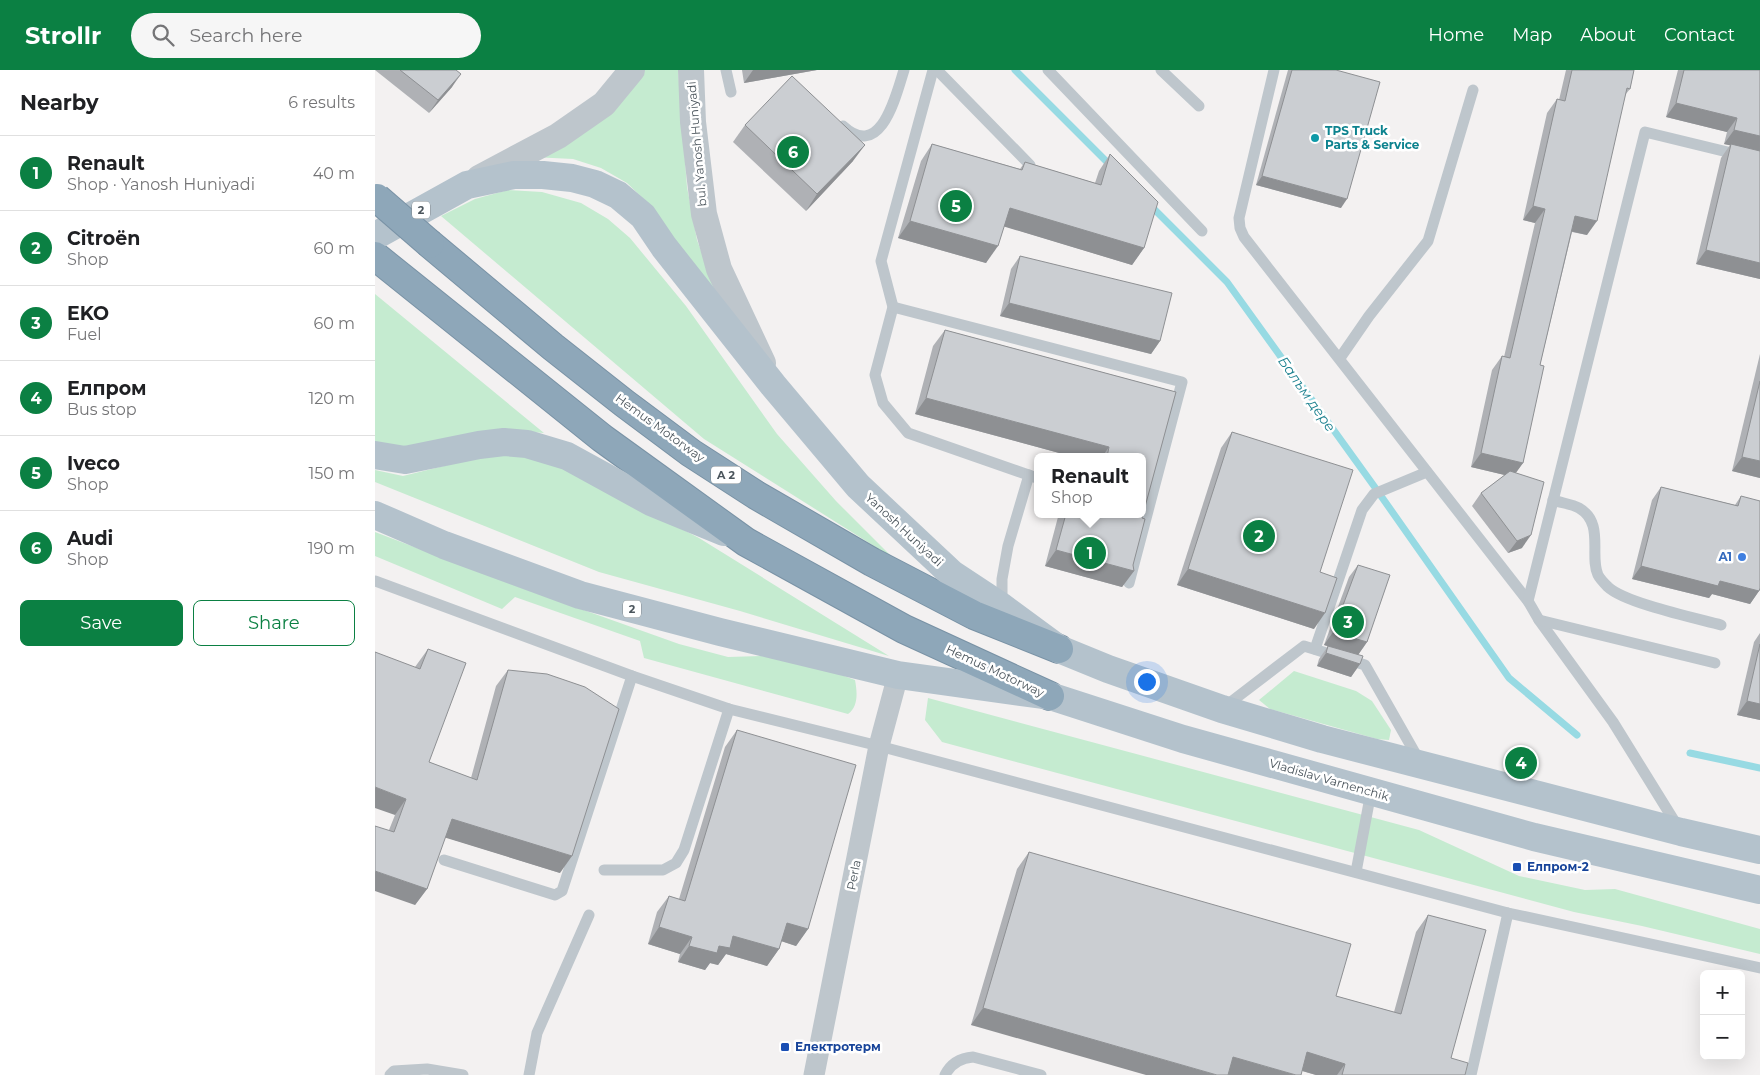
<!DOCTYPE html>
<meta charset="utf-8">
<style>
body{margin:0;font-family:Montserrat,sans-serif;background:#f6f6f6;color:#202124}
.controls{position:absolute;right:15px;bottom:15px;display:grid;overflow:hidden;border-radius:8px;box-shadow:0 5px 20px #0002}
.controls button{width:45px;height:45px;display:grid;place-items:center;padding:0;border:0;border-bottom:1px solid #e0e0e0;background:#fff;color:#202124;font:25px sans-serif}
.you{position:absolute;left:771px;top:611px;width:18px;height:18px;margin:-12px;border:4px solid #fff;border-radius:50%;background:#1a73e8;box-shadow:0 0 0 8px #1a73e833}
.badge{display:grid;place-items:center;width:32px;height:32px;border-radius:50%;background:#0b8043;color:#fff;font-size:16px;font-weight:700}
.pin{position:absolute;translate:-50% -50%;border:2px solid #fff;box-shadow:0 1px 5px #0006}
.popup{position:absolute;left:659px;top:383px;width:112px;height:65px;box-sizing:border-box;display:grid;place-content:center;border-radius:8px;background:#fff;filter:drop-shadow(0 1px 4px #0005);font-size:16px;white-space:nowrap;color:#757577}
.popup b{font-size:19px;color:#202124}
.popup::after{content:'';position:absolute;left:50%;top:100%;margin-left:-10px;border:10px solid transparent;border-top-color:#fff}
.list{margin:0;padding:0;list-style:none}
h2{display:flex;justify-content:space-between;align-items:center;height:65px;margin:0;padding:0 20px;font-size:21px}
h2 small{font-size:16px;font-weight:400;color:#757577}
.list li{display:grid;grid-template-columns:32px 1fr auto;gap:15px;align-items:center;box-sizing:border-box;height:75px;padding:0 20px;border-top:1px solid #e0e0e0}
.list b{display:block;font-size:19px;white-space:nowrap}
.list p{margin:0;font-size:16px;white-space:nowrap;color:#757577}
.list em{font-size:16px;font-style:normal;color:#757577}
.actions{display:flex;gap:10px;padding:15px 20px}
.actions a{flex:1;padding:11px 0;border:1px solid #0b8043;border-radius:8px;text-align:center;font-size:18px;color:#0b8043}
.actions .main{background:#0b8043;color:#fff}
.icon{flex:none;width:28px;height:28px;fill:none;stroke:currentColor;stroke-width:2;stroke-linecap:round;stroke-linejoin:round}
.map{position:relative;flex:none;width:1385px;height:1005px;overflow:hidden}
header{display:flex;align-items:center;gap:30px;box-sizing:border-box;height:70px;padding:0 25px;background:#0b8043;color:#fff}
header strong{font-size:24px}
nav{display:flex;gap:28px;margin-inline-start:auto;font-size:18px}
.search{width:350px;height:45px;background:#f6f6f6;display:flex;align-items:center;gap:12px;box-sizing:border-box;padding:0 18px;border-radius:28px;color:#757577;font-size:19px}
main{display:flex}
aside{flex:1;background:#fff}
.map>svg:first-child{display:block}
.green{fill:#c5ebd0}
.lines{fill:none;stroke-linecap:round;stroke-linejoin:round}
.stream{stroke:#97dae3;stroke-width:7}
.motorway-casing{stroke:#7992a5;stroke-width:30}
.service{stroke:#bec6cc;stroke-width:11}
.minor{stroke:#bec6cc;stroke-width:21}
.tertiary{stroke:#bec6cc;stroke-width:26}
.primary{stroke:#b4c2cc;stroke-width:28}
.motorway{stroke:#8ea7b9;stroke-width:28}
.motorway-bridge-casing{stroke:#7992a5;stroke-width:30;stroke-linecap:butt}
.motorway-bridge{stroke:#8ea7b9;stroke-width:28}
.wall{fill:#afb1b5}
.shaded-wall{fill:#8e9093}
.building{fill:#cbced2;stroke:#8e9093}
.culture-dot{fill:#0f9aa8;stroke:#fff;stroke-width:2}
.shop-dot{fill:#3f7fe0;stroke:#fff;stroke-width:2}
.transit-dot{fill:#1a4fb4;stroke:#fff;stroke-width:2}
.labels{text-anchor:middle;stroke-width:5;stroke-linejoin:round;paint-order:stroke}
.shield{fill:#fff;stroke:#81888d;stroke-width:1}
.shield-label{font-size:11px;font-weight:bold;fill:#4b555c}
.culture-label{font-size:12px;font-weight:bold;fill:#0d838f;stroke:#fff;text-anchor:start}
.street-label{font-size:12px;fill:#4b555c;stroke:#fff}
.shop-label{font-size:12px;font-weight:bold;fill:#366cbe;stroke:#fff;text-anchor:end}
.transit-label{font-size:12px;font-weight:bold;fill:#164399;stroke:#fff;text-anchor:start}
.water-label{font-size:14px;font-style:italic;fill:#1c818f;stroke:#fff}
</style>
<header>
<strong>Strollr</strong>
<div class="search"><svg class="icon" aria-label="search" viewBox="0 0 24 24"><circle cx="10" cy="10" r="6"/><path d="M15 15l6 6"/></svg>Search here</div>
<nav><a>Home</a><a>Map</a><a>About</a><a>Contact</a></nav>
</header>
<main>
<aside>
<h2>Nearby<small>6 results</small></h2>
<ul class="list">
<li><span class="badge">1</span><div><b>Renault</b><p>Shop · Yanosh Huniyadi</p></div><em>40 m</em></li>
<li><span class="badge">2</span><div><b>Citroën</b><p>Shop</p></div><em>60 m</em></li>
<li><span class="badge">3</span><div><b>EKO</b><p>Fuel</p></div><em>60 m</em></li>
<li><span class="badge">4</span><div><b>Елпром</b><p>Bus stop</p></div><em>120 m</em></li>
<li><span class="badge">5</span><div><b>Iveco</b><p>Shop</p></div><em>150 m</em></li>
<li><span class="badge">6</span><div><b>Audi</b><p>Shop</p></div><em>190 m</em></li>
</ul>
<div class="actions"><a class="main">Save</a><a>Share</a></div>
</aside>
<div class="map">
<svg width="1385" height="1005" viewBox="0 0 1385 1005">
<rect width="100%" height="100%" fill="#f3f1f1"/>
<!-- green -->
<g class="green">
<polygon points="269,0 303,0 312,117 322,170 347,237 276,136 252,113 226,98 198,89 157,87"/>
<polygon points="133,120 167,122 206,133 233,149 255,168 311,236 402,364 461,431 518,488 329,369 66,146 100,129"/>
<polygon points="0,224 169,363 134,360 40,377 0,374"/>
<polygon points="135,382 187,396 324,468 514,586 365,541 224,502 0,412 0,400 28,406 85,392"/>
<path d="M0,462L147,518L304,574L353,587L386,586L437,594L480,610C482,621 484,636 473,644L269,588L265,571L140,527L127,539L0,486Z"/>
<polygon points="919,601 981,621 997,631 1016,660 1014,670 1002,669 895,639 884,630"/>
<polygon points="553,628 1044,760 1144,806 1210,820 1240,819 1385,859 1385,884 1267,856 1199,842 567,672 550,650"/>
</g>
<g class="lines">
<!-- stream -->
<g class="stream">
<polyline points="640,0 737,97"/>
<polyline points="775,135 852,212 999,416 1134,608 1202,665"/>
<polyline points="1315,683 1385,698"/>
</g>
<!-- motorway casing -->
<g class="motorway-casing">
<g id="motorway">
<polyline points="55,174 178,277 249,333 316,383 381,425 497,492 599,545 684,579"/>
<polyline points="0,186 227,368 371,472 529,559 675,626"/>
</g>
</g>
<!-- service -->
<g class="service">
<polyline points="351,0 356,22"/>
<polyline points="558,0 506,191 518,237 500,305 508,333 533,363 662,408"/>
<polyline points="562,0 655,95"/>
<polyline points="673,0 827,161"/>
<polyline points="786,0 824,36"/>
<polyline points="899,0 864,148 865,158 869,167 1153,531 1164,550 1238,652 1303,757"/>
<path d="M468,56C506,91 521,25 529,0"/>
<polyline points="518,237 807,312 754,513"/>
<polyline points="965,288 994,246 1053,171 1098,20"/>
<path d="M1178,430C1186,433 1197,434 1204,438C1230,453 1214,486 1223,505C1225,509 1230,514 1233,517C1250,533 1320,548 1346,555"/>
<polyline points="0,511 257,606 354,639 504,676 1133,843 1385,898"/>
<polyline points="1153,531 1270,62 1385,90"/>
<polyline points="627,536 627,509 633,476 654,405"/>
<polyline points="1164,550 1340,593"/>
<polyline points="940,579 987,440 999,424 1052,402"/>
<polyline points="848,638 929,576 990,595 1044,690"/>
<polyline points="69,790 180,825 187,821 257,606"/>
<polyline points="229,800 288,800 301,793 309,780 354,639"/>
<polyline points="981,802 996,722"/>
<polyline points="15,1005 19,1001 52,999 88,1005"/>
<polyline points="154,1005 162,963 214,845"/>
<path d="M570,1005C576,993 585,988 598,987L666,1005"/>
<polyline points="1096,1005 1133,843"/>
</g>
<!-- minor -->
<polyline class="minor" points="439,1005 504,676 523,605"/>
<!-- tertiary -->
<g class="tertiary">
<polyline points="316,0 318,52 329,144 344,199 388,293"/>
<polyline points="104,108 183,66 229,34 257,0"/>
</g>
<!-- primary -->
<g class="primary">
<polyline points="0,166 92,115 139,105 168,105 197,108 220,114 243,125 268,146 289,177 398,315 483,416 577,504 627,537 684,579 733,599 847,639 947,669 1306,762 1385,780"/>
<polyline points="0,385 30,390 104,375 129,372 152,374 192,386 276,432 349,462"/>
<polyline points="0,445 69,475 205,525 345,562 523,605 675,626 808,669 1159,767 1385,820"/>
</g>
<!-- motorway -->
<use href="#motorway" class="motorway"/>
<!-- motorway-bridge casing -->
<g class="motorway-bridge-casing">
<polyline id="motorway-bridge" points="2,128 55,174"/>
</g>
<!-- motorway-bridge -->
<use href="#motorway-bridge" class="motorway-bridge"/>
</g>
<!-- wall -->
<g class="wall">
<polygon points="0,0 81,0 77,17 54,43"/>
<polygon points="367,0 442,0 369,13"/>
<polygon points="913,0 961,0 966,138 881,115"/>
<polygon points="1191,0 1259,0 1255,19 1250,25 1212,165 1197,162 1165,295 1148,393 1140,403 1147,478 1133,483 1097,436 1106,423 1130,405 1096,397 1117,300 1127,286 1129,287 1160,153 1148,150 1172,43 1182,29 1184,30"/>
<polygon points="1303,0 1385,0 1385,209 1321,194 1346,88 1355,75 1349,74 1352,62 1291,47"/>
<polygon points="370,55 478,91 431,141 358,72"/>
<polygon points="557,74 645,99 650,92 720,113 724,101 735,84 769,178 757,195 629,156 611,193 523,168 546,91"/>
<polygon points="645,186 785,271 776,284 625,246 636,199"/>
<polygon points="570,260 801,322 767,448 770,449 758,495 759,501 747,517 670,496 683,447 685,444 768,444 768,387 699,387 540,344 558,276"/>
<polygon points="1385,284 1385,408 1357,401"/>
<polygon points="857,362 939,559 802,515 846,378"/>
<polygon points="1286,417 1360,435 1366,426 1384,521 1375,534 1337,524 1334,528 1257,509 1277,430"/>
<polygon points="983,495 992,572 983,585 949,575 974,507"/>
<polygon points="1385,563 1385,650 1362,645 1379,572"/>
<polygon points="953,576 985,594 976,607 942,596 944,589"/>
<polygon points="53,579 54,692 96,708 121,616 133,600 185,803 70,767 52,819 40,835 14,760 20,745 40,597"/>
<polygon points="362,660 433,859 421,876 406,871 404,879 392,896 351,884 343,895 335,893 330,900 303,892 305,884 273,874 282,842 294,826 304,829 350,677"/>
<polygon points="654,782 961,926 1019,942 1041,862 1053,845 1076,988 1090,1005 941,1005 927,1001 596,955 642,799"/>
</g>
<!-- shaded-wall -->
<g class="shaded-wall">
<polygon points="378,0 442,0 369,13"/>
<polygon points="86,4 77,17 54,43 63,30"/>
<polygon points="1301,33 1362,48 1352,62 1291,47"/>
<polygon points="1359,60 1385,66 1385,82 1349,74"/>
<polygon points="490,75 478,91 431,141 442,124"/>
<polygon points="887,106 972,129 966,138 881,115"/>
<polygon points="1158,136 1170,139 1160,153 1148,150"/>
<polygon points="635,138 769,178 757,195 624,155"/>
<polygon points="1200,146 1222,151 1212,165 1190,160"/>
<polygon points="535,151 623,176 611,193 523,168"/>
<polygon points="1331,180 1385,193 1385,209 1321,194"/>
<polygon points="634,233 785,271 776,284 625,246"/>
<polygon points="551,328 734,377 727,387 699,387 540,344"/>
<polygon points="1106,383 1148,393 1138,407 1096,397"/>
<polygon points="1367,387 1385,391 1385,408 1357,401"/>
<polygon points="1156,465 1147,478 1133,483 1142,471"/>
<polygon points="681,480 759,501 747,517 670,496"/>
<polygon points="1266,496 1345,511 1384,521 1375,534 1337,524 1334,528 1257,509"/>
<polygon points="813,499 950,543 939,559 802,515"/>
<polygon points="958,562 992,572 983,585 949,575"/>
<polygon points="951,583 985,594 976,607 942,596"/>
<polygon points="1372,631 1385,634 1385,650 1362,645"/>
<polygon points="0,717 31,729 20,745 0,738"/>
<polygon points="77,749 197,786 185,803 65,766"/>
<polygon points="0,801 52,819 40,835 0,821"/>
<polygon points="412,853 433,859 421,876 400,869"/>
<polygon points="284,857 317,867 305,884 273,874"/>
<polygon points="358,866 404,879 392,896 351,884 343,895 335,893 330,900 303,892 314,876 344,876"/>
<polygon points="608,938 842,1005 771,1005 596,955"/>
<polygon points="932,982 970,994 962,1005 941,1005 921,999"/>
<polygon points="858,987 921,1005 852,1005"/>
</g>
<!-- building -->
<g class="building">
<polygon points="25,0 81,0 86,4 63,30"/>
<polygon points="917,0 961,0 1005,12 972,129 887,106"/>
<polygon points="1197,0 1259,0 1255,19 1252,18 1222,151 1200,146 1165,295 1169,296 1148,393 1106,383 1127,286 1135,288 1170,139 1158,136 1182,29 1190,31"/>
<polygon points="1309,0 1385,0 1385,66 1359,60 1362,48 1301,33"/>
<polygon points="417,6 490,75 442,124 370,55"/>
<polygon points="557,74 647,100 650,92 726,115 735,84 783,132 769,178 635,138 623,176 535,151"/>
<polygon points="1356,74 1385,81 1385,193 1331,180"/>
<polygon points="645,186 797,223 785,271 634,233"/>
<polygon points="570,260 801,322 767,448 770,449 758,495 759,501 681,480 691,444 768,444 768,387 732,387 734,377 551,328"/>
<polygon points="1385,311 1385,391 1367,387"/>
<polygon points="857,362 978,400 945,502 962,508 950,543 813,499"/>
<polygon points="1135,401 1169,412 1156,465 1142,471 1106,423"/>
<polygon points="1286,417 1363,436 1366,426 1385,431 1385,518 1384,521 1345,511 1343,516 1266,496"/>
<polygon points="983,495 1015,505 992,572 958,562"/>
<polygon points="1385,574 1385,634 1372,631"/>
<polygon points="953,576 988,586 985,594 951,583"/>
<polygon points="53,579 91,593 54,692 102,710 133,600 172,604 210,617 244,639 197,786 77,749 52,819 0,801 0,756 19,762 31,729 0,717 0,582 45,599"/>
<polygon points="362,660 481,695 433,859 412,853 404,879 358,866 355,878 344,876 342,883 314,876 317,867 284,857 294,826 310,831"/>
<polygon points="654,782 976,874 961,926 1026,944 1053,845 1111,860 1076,988 1093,993 1090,1005 967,1005 970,994 932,982 926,1005 921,1005 858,987 853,1005 842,1005 608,938"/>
</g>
<!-- markers -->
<circle class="culture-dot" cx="940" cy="68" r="5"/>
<circle class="shop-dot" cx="1367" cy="487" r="5"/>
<g class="transit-dot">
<rect x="1137" y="792" width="10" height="10" rx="2.5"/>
<rect x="405" y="972" width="10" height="10" rx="2.5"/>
</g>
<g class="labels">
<!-- shield labels -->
<g class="shield">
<rect x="37" y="131.5" width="18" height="17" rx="4"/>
<rect x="336" y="396.5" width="30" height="17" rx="4"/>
<rect x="248" y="530.5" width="18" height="17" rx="4"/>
</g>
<g class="shield-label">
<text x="46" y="144">2</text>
<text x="351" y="409">A 2</text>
<text x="257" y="543">2</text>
</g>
<!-- culture labels -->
<g class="culture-label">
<text x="950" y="65">TPS Truck<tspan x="950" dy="14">Parts &amp; Service</tspan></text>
</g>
<!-- street labels -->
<g class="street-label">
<text transform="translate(322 74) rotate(-95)" y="4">bul. Yanosh Huniyadi</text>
<text transform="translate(285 358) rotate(36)" y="4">Hemus Motorway</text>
<text transform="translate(529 460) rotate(43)" y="4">Yanosh Huniyadi</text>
<text transform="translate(620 601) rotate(25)" y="4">Hemus Motorway</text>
<text transform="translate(954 710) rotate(16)" y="4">Vladislav Varnenchik</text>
<text transform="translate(479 805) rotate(-79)" y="4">Perla</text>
</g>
<!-- shop labels -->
<g class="shop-label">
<text x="1357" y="491">A1</text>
</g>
<!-- transit labels -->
<g class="transit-label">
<text x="1152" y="801">Елпром-2</text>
<text x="420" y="981">Електротерм</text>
</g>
<!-- water labels -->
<g class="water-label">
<text transform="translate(932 324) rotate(55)" y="5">Балъм дере</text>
</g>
</g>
</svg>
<div class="controls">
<button>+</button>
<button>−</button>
</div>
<div class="you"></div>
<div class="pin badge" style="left:715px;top:483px">1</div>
<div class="popup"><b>Renault</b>Shop</div>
<div class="pin badge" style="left:884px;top:466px">2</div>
<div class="pin badge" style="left:973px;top:552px">3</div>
<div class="pin badge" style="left:1146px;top:693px">4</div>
<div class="pin badge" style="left:581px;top:136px">5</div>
<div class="pin badge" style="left:418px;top:82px">6</div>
</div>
</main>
